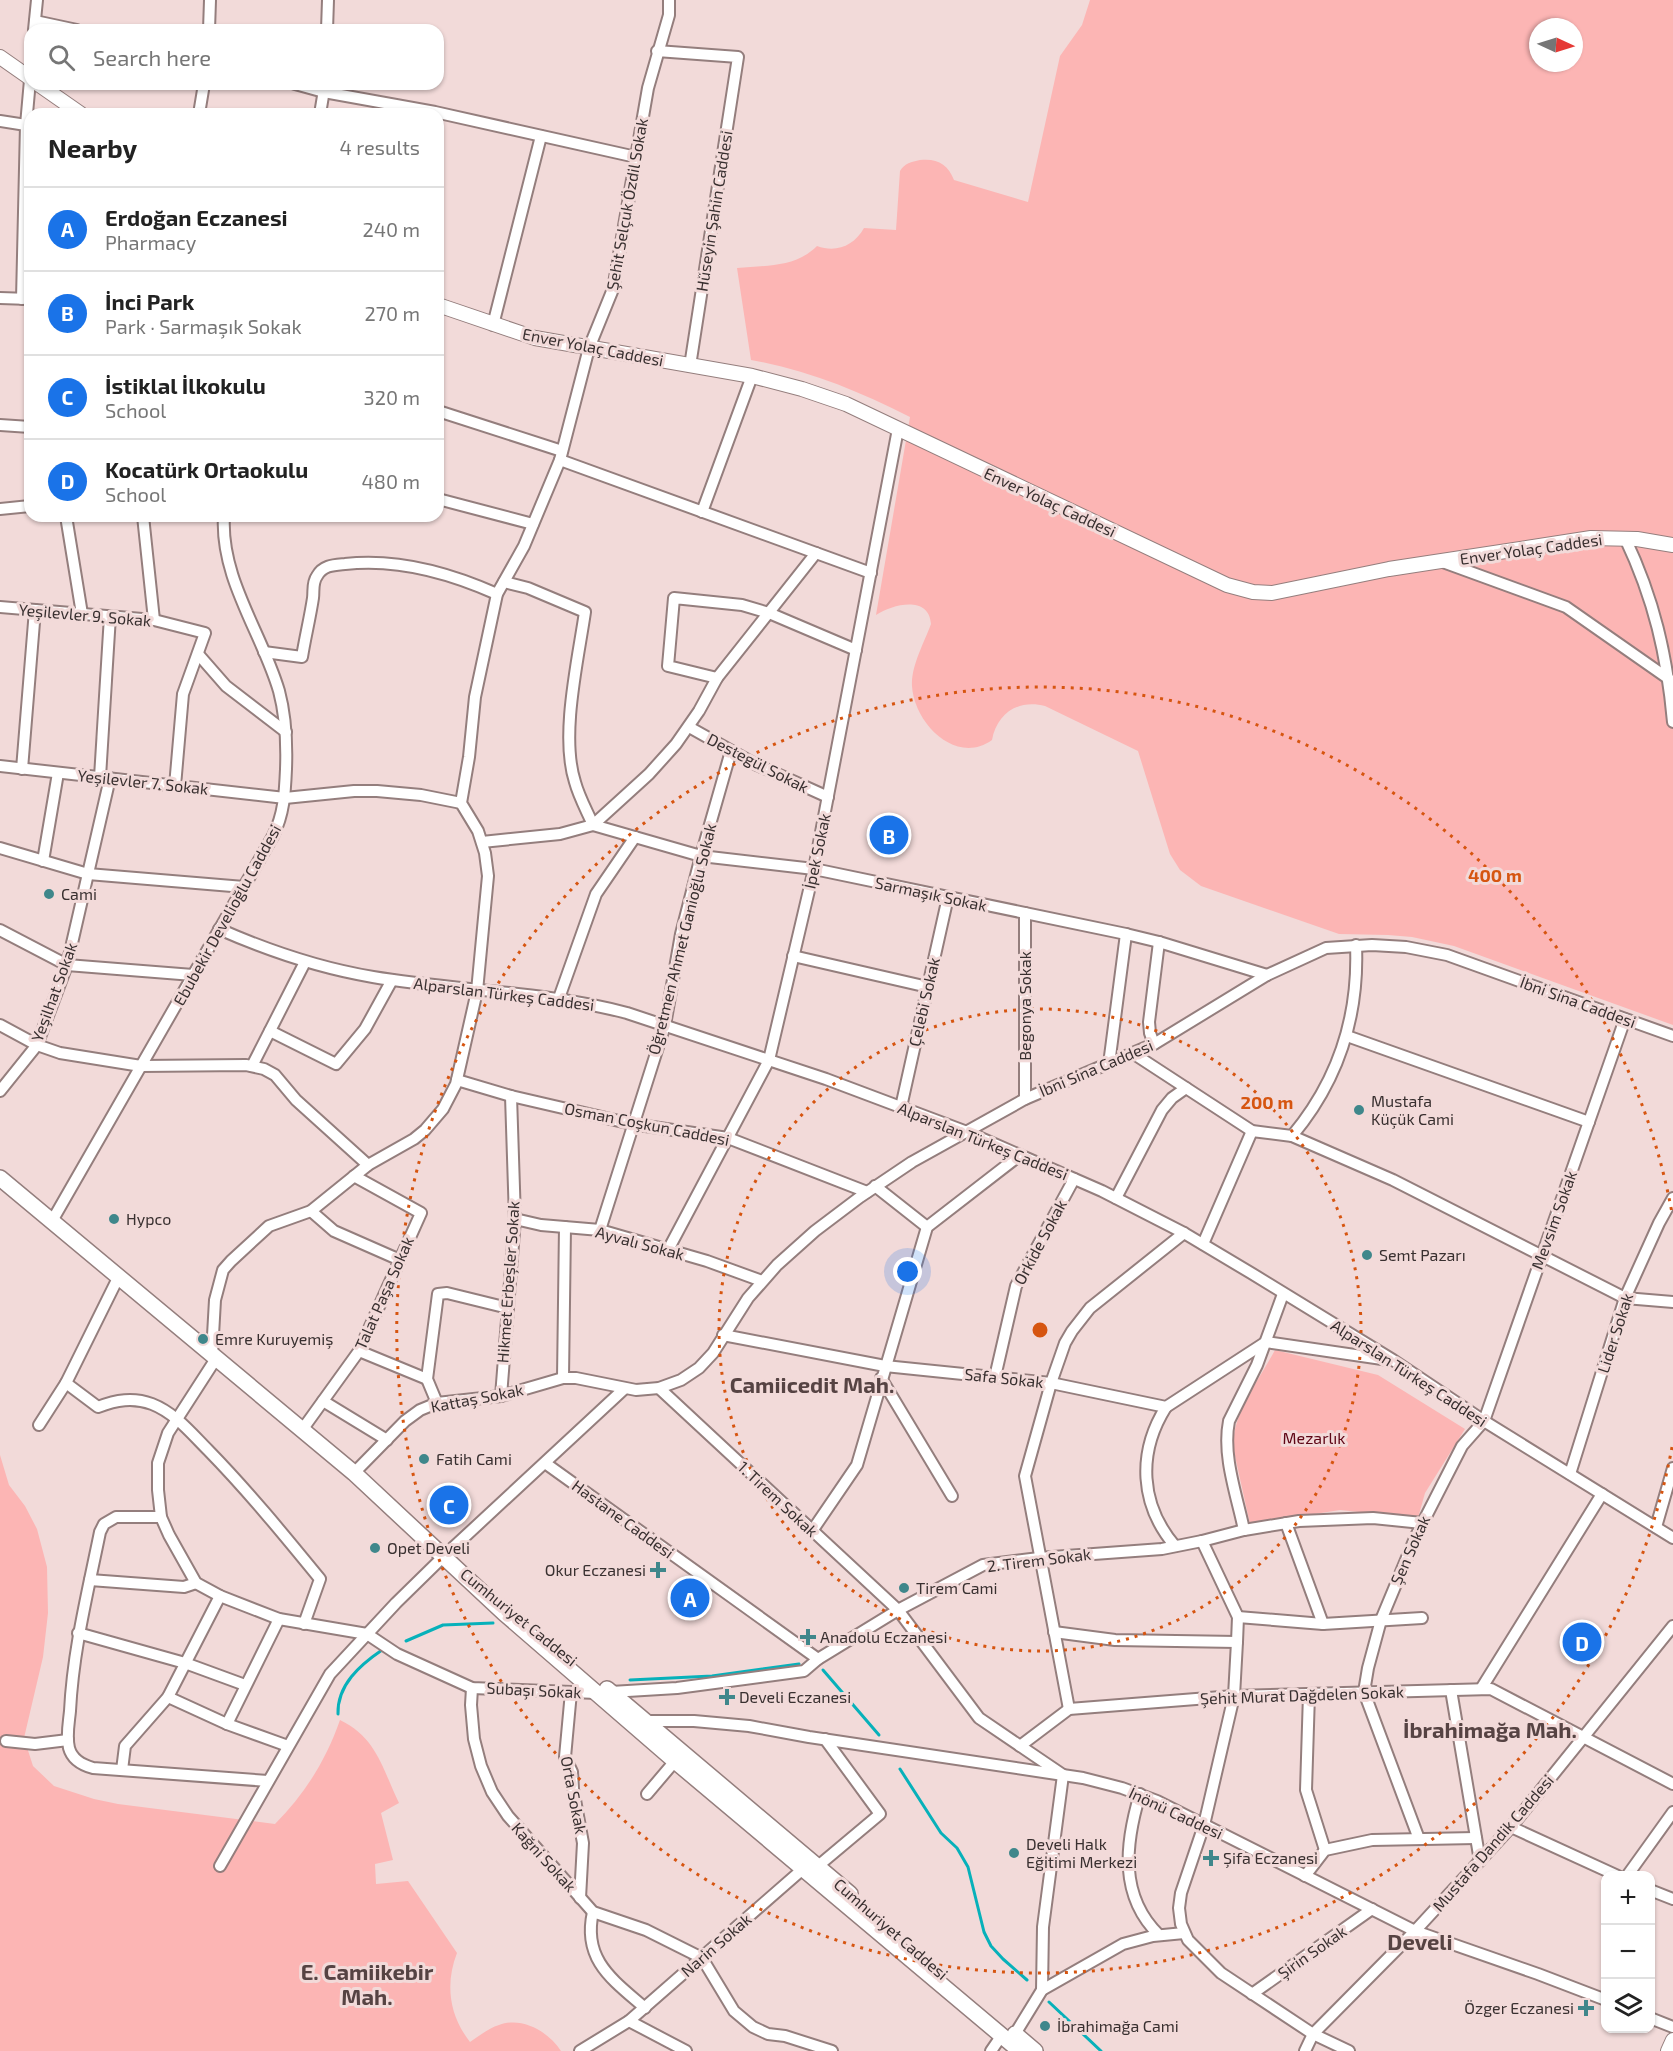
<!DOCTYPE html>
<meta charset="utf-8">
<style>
body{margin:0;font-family:"Exo 2",sans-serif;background:#f2f2f2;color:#222}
.controls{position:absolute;right:18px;bottom:18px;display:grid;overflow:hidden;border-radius:12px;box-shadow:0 2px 4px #0004}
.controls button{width:54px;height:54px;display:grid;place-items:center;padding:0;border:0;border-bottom:2px solid #e0e0e0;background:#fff;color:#222;font:30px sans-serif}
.compass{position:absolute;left:1529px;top:18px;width:54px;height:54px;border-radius:50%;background:#fff;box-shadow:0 2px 4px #0004;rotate:94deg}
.you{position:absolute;left:908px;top:1272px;width:21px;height:21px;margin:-15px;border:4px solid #fff;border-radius:50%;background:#1a73e8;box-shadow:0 0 0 9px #1a73e833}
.badge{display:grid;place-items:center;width:39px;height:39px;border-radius:50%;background:#1a73e8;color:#fff;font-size:20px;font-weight:700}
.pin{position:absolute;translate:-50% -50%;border:3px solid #fff;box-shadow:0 2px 6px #0006}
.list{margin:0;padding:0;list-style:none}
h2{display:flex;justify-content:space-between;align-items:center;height:78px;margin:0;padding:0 24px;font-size:26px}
h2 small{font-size:20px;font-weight:400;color:#767676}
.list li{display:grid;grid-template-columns:39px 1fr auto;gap:18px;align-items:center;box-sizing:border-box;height:84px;padding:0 24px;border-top:2px solid #e0e0e0}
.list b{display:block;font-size:22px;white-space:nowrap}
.list p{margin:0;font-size:20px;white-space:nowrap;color:#767676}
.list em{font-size:20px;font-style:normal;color:#767676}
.icon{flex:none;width:33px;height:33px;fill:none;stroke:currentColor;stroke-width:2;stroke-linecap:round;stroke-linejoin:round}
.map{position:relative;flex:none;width:1673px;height:2051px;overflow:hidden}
.search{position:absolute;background:#fff;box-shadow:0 2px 4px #0004;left:24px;top:24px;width:420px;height:66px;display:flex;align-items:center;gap:15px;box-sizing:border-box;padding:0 21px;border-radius:18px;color:#767676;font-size:22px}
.panel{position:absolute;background:#fff;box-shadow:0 2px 4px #0004;left:24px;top:108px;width:420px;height:414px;border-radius:18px}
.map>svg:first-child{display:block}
.green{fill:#fcb5b4;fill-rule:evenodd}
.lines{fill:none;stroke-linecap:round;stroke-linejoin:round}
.stream{stroke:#07b1ba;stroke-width:3}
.minor-casing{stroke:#947e7d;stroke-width:14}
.tertiary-casing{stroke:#947e7d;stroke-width:16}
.secondary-casing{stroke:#947e7d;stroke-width:18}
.minor{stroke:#fff;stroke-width:10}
.tertiary{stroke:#fff;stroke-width:14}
.secondary{stroke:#fff;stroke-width:15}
.ring{fill:none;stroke:#d65510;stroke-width:3;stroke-dasharray:3 6}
.poi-dot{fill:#3f878b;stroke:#f2dad9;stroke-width:2}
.labels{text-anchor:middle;stroke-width:6;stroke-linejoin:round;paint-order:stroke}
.street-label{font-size:16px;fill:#393030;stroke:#f2dad9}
.poi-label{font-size:16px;fill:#393030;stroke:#f2dad9;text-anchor:start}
.park-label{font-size:16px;fill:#5e0616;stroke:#f2dad9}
.district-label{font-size:22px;font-weight:bold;fill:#564343;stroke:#f2dad9}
.centre{fill:#d65510;stroke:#f2dad9;stroke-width:3}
.ring-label{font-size:18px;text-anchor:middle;font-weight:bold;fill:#d65510;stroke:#f2dad9;stroke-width:6;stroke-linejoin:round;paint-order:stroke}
</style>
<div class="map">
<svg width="1673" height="2051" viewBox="0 0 1673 2051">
<rect width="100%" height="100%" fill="#f2dad9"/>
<!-- green -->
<g class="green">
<path d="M1090,0H1673V1025L1454,946L1412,937L1388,935L1339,934L1201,886L1180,870L1170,854L1138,751L1045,706C1019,699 997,713 992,740C956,766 914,723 912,686C911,666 924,643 931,624C929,595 893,604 876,615L910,417C858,391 808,370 751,360L737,268C766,265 795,268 817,246C836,253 854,246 864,228L896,230L900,171C905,163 911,162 920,160C937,158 948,164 954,180L1028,202L1060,56L1082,25ZM1538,27H1574V63H1538Z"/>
<path d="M1275,1350L1378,1375L1465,1429L1425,1493L1418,1518L1340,1510L1250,1524L1233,1447C1233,1412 1259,1380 1275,1350Z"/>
<path d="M0,1455L9,1485L25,1506L37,1529L47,1567L48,1613L43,1657L24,1738L33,1766L54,1786L94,1799L118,1804L275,1824C305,1794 326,1760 340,1720C377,1738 382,1768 399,1803L381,1813L393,1860L375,1864L376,1884L408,1881L457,1953C445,1984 449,2015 470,2042C479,2036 489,2028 499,2025C522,2016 549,2032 561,2051H0Z"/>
</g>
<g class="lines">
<!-- stream -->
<g class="stream">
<polyline points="406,1641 443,1625 493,1623"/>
<polyline points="823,1670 879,1735"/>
<polyline points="630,1680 712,1676 799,1664"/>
<path d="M338,1714C337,1685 360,1665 382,1650"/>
<polyline points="900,1769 941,1833 957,1848 968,1867 984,1932 991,1946 1003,1959 1027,1980"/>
<polyline points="1049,2002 1101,2051"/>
</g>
<!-- minor casing -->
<g class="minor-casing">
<g id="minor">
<polyline points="35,21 77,30"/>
<polyline points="34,30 37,0"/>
<polyline points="209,30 210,0"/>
<polyline points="327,30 328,0"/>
<polyline points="657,51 738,57 690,366"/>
<polyline points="295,84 324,92 435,112 636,157"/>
<polyline points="199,114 204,84"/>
<polyline points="320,114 325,84"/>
<polyline points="0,121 26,125"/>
<polyline points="0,298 30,299"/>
<polyline points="22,299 26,125 30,80"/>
<polyline points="493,325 541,136"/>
<polyline points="438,411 562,451"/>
<polyline points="0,425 30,427"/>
<polyline points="560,460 871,573"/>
<polyline points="438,499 533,524"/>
<polyline points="0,509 30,506"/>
<polyline points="702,512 752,376"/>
<polyline points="66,516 82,614"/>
<polyline points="143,516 154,620"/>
<path d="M1625,538C1654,599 1667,655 1673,722"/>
<polyline points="1440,561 1566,607 1669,679"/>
<path d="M504,582L528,588L585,612C578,660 560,736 575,782C579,797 587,811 593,825L701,856L814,869L1126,934L1159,942L1267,975"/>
<polyline points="0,607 154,620 205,633 183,694 175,786"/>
<path d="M264,652L302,657C305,638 310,618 313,598C314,590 312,583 317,576C323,565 334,565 345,564C397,558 450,573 497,594"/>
<polyline points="198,654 226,686 286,732"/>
<polyline points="717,678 668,666 674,598 742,605 769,613 856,650"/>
<polyline points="689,727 755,764 828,797"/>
<polyline points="0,766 285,798 354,791 377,791 421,795 461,803"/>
<polyline points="22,769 35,610"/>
<polyline points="100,777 110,616"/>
<polyline points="482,842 560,834 593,825 649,774 676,744 699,711 717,678 816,553"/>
<polyline points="0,848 88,874 244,887"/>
<polyline points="43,861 58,773"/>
<polyline points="1025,913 1025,1099"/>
<path d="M219,929C269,951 319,968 373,977C457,991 544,991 627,1013L826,1079L967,1132L1102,1191L1184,1233L1251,1273L1393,1360L1484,1421L1673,1538"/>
<polyline points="0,930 67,965 193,975"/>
<polyline points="793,956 928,987"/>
<polyline points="559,998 596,894 635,837"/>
<polyline points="0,1025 37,1045 60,1053 141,1066 246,1065 264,1069 275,1075 296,1100 368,1165"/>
<polyline points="270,1031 336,1064 365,1029 392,980"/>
<polyline points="1347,1036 1589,1122"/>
<polyline points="1154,1044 1150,1033 1149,1022 1159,942"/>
<polyline points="1134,1054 1252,1131 1292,1136 1393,1180 1625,1298 1673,1302"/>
<polyline points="1109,1064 1126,934"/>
<polyline points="252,1066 305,962"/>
<polyline points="457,1080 511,1096 632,1124 728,1138 867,1192"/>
<polyline points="0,1091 37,1045 67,965 110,778"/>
<polyline points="901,1107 948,897"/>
<path d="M1292,1136C1338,1081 1359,1017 1356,945"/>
<polyline points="875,1186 927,1227"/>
<polyline points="1116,1198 1162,1110 1172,1098 1186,1088"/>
<polyline points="311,1211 334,1231 400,1260"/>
<polyline points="515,1219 541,1225 600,1230 707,1261 762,1281"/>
<path d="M52,1221L273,836C284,814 285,793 286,769C287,742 286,717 279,691C262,633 220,578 224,516"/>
<polyline points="600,1230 665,1025 681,934 701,856 731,751"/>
<polyline points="1203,1244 1252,1131"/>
<polyline points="668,1250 769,1060 814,869 898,429"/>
<polyline points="723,1335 885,1366 1051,1383 1166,1407 1266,1342 1389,1360"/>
<polyline points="359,1351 427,1379"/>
<polyline points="212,1353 215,1300 223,1270 231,1261 269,1226 311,1211 368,1165 414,1139 425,1130 443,1109 456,1084 477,991 488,876 485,853 478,831 461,803 469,757 475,697 497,594 524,546 560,460 589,348 613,289 648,88 669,15 669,0"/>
<polyline points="217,1357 168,1433 158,1463 158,1490 161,1517 169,1535 196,1583 220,1596 279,1619 367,1634 397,1654 472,1688 597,1693"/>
<polyline points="995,1377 1016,1286 1074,1179"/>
<polyline points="563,1378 565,1227"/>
<polyline points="881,1378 952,1496"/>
<path d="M66,1383L98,1407C116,1400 133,1397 152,1404C175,1413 191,1433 208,1450C248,1491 284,1535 320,1579L304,1624"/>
<polyline points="659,1388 898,1610 979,1718 1063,1775 1043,1927 1042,1990"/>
<polyline points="501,1396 515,1219 511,1096"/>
<polyline points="323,1401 387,1440"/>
<polyline points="437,1403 427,1379 438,1294 447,1293 508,1308"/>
<path d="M1166,1407C1137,1453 1140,1505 1175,1546"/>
<polyline points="39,1425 66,1383 119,1276"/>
<polyline points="302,1430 359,1351 421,1213 354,1176"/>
<polyline points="545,1463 818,1659"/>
<polyline points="354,1473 405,1421 420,1410 437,1403 501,1396 563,1378 576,1378 636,1390 659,1388 681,1380 699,1368 713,1353 748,1298 777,1265 815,1231 860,1197 912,1162 1025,1099 1154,1044 1267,975 1326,948 1372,945 1406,947 1447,955 1673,1036"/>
<polyline points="1570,1474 1625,1298 1659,1223 1673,1198"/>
<path d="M161,1517H116L104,1524L100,1532C88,1591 73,1650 70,1711C69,1722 66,1736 69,1748C72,1759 82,1765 93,1768L268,1781"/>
<polyline points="1286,1523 1323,1624"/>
<polyline points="1656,1527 1673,1468"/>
<path d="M1244,1530C1237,1496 1222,1456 1229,1421L1257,1365L1283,1294"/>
<polyline points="812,1531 857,1465 927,1227 1020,1155"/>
<polyline points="1202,1541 1238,1617 1237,1642 1234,1696 1204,1825 1181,1893 1179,1908 1181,1924 1188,1940 1221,1973 1313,2034 1349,2051"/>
<polyline points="90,1580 184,1587 196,1583"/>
<polyline points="1238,1617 1323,1624 1422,1618"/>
<polyline points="1054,1632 1115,1640 1237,1642"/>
<polyline points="78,1633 185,1663 245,1685"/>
<polyline points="472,1688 471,1705 474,1739 481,1766 492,1792 508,1816 593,1912 646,1930 702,1958 734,2011 753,2027 768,2034 785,2036 832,2051"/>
<polyline points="1481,1689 1602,1494"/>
<polyline points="1451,1690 1480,1861"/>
<polyline points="571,1692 565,1757 572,1772 573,1789 583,1843 580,1898"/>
<polyline points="611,1692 677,1688 804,1671 818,1659 898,1610 983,1565 1039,1558 1162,1549 1202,1541 1244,1530 1299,1521 1373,1518 1422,1523"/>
<polyline points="1309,1694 1306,1790 1325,1850"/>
<polyline points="168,1697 227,1724 288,1746"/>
<polyline points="1069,1709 1025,1476 1051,1383 1065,1343 1072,1331 1090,1308 1184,1233"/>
<polyline points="645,1721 694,1721 749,1726 809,1737 1083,1778 1122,1788 1157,1801 1415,1931 1538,1974 1606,2000"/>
<polyline points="227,1724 279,1619"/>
<polyline points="6,1741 35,1744 68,1740"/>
<polyline points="1020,1746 1069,1709 1234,1696 1491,1689 1673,1784"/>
<polyline points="122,1770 125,1746 168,1697 220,1596"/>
<polyline points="647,1794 675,1761"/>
<path d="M1140,1794C1125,1844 1119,1896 1159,1935"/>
<polyline points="1511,1827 1618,1876"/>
<polyline points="1419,1839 1364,1692 1368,1668 1381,1620 1416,1536 1462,1446 1484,1421 1625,1019"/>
<polyline points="220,1866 330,1674 396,1603 444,1556 624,1389"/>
<polyline points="818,1866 880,1814 825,1739"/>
<polyline points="1305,1876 1325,1850 1372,1840 1476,1838"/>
<polyline points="1627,1876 1673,1812"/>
<polyline points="1650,1890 1673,1899"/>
<path d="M593,1912C582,1960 613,1980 645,2008"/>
<polyline points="1252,1994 1372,1909"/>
<polyline points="1650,2018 1673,2027"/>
<polyline points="629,2021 686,2051"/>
<polyline points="1015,2034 1042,1990 1123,1944 1153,1936 1184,1933"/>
<polyline points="580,2051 629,2021 804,1868"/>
<polyline points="991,2051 1002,2035"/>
<polyline points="1305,2051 1313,2034 1415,1931 1511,1827 1673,1626"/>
</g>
</g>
<!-- tertiary casing -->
<g class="tertiary-casing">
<g id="tertiary">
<polyline points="0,57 30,78"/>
<polyline points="38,84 81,114"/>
<polyline points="438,305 535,338 752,376 802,389 846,404 1227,585 1253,592 1272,593 1389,569 1591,538 1637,539 1673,545"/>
<polyline points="1668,2051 1673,2040"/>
</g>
</g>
<!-- secondary casing -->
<g class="secondary-casing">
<g id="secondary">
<polyline points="0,1178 354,1473 504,1613 675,1761 1020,2051"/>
<polyline points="607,1689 850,1894"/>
<polyline points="1015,2034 1035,2051"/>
</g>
</g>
<!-- minor -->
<use href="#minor" class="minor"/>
<!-- tertiary -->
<use href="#tertiary" class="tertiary"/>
<!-- secondary -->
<use href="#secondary" class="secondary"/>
</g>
<!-- distance rings -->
<g class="ring">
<circle cx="1040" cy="1330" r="321"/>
<path d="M1672 1447A643 643 0 1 1 1672 1213"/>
</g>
<!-- markers -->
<g class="poi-dot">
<circle cx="49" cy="894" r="6"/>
<circle cx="1359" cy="1110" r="6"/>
<circle cx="114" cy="1219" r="6"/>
<circle cx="1367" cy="1255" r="6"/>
<circle cx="203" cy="1339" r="6"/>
<circle cx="424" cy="1459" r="6"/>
<circle cx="375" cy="1548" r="6"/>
<path d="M655 1561h6v6h6v6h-6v6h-6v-6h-6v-6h6z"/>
<circle cx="904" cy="1588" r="6"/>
<path d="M805 1628h6v6h6v6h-6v6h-6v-6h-6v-6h6z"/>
<path d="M724 1688h6v6h6v6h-6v6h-6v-6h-6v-6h6z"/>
<circle cx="1014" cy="1853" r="6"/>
<path d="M1208 1849h6v6h6v6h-6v6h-6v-6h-6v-6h6z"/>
<path d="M1583 1999h6v6h6v6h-6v6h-6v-6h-6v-6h6z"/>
<circle cx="1045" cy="2026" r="6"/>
</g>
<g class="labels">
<!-- street labels -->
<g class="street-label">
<text transform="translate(627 204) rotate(-80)" y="6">Şehit Selçuk Özdil Sokak</text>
<text transform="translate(714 211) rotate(-81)" y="6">Hüseyin Şahin Caddesi</text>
<text transform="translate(593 347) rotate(11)" y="6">Enver Yolaç Caddesi</text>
<text transform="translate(1050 502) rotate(25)" y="6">Enver Yolaç Caddesi</text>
<text transform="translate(1531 549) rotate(-8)" y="6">Enver Yolaç Caddesi</text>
<text transform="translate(85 615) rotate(5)" y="6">Yeşilevler 9. Sokak</text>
<text transform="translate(758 763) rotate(27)" y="6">Destegül Sokak</text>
<text transform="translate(143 782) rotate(6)" y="6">Yeşilevler 7. Sokak</text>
<text transform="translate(817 851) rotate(-78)" y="6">İpek Sokak</text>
<text transform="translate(931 894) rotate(12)" y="6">Sarmaşık Sokak</text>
<text transform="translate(227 915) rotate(-61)" y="6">Ebubekir Develioğlu Caddesi</text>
<text transform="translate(682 939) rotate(-76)" y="6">Öğretmen Ahmet Ganioğlu Sokak</text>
<text transform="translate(54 992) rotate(-70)" y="6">Yeşilhat Sokak</text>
<text transform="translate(504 994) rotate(7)" y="6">Alparslan Türkeş Caddesi</text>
<text transform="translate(924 1002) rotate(-77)" y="6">Çelebi Sokak</text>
<text transform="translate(1578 1002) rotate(20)" y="6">İbni Sina Caddesi</text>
<text transform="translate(1025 1006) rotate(-90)" y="6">Begonya Sokak</text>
<text transform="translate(1096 1068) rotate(-23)" y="6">İbni Sina Caddesi</text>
<text transform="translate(647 1124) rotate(11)" y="6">Osman Coşkun Caddesi</text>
<text transform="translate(983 1141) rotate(22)" y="6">Alparslan Türkeş Caddesi</text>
<text transform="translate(1554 1220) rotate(-70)" y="6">Mevsim Sokak</text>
<text transform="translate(1040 1242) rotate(-62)" y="6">Orkide Sokak</text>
<text transform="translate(640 1243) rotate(15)" y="6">Ayvalı Sokak</text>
<text transform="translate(508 1282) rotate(-86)" y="6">Hikmet Erbeşler Sokak</text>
<text transform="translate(384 1293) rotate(-66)" y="6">Talat Paşa Sokak</text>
<text transform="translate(1615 1333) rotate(-72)" y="6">Lider Sokak</text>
<text transform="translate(1409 1373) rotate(33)" y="6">Alparslan Türkeş Caddesi</text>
<text transform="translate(1004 1378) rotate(6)" y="6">Safa Sokak</text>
<text transform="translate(477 1398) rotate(-11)" y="6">Kattaş Sokak</text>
<text transform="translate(778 1499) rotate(43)" y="6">1. Tirem Sokak</text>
<text transform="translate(623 1519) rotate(36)" y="6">Hastane Caddesi</text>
<text transform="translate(1410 1550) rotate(-66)" y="6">Şen Sokak</text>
<text transform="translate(1039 1560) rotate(-7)" y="6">2. Tirem Sokak</text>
<text transform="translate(519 1617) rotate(39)" y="6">Cumhuriyet Caddesi</text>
<text transform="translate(534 1690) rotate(3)" y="6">Subaşı Sokak</text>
<text transform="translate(1302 1695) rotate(-2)" y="6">Şehit Murat Dağdelen Sokak</text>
<text transform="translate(574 1795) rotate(79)" y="6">Orta Sokak</text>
<text transform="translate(1176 1813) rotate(25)" y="6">İnönü Caddesi</text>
<text transform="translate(1493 1843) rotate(-49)" y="6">Mustafa Dandik Caddesi</text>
<text transform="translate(544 1857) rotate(48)" y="6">Kağni Sokak</text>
<text transform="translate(891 1929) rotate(41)" y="6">Cumhuriyet Caddesi</text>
<text transform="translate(716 1945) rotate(-41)" y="6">Narin Sokak</text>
<text transform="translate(1312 1952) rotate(-35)" y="6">Şirin Sokak</text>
</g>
<!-- poi labels -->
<g class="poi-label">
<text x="61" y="900">Cami</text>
<text x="1371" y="1107">Mustafa<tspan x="1371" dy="18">Küçük Cami</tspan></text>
<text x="126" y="1225">Hypco</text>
<text x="1379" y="1261">Semt Pazarı</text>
<text x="215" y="1345">Emre Kuruyemiş</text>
<text x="436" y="1465">Fatih Cami</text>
<text x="387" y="1554">Opet Develi</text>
<text x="646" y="1576" text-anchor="end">Okur Eczanesi</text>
<text x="916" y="1594">Tirem Cami</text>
<text x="820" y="1643">Anadolu Eczanesi</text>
<text x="739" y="1703">Develi Eczanesi</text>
<text x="1026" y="1850">Develi Halk<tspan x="1026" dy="18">Eğitimi Merkezi</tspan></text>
<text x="1223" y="1864">Şifa Eczanesi</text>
<text x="1574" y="2014" text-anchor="end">Özger Eczanesi</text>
<text x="1057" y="2032">İbrahimağa Cami</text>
</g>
<!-- park labels -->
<g class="park-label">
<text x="1314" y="1444">Mezarlık</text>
</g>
<!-- district labels -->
<g class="district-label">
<text x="812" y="1393">Camiicedit Mah.</text>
<text x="1490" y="1738">İbrahimağa Mah.</text>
<text x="1420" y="1950">Develi</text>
<text x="367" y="1980">E. Camiikebir<tspan x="367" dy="25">Mah.</tspan></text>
</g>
</g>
<circle cx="1040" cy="1330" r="9" class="centre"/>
<g class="ring-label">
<text x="1495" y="882">400 m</text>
<text x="1267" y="1109">200 m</text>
</g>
</svg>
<div class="controls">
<button>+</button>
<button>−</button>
<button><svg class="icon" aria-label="layers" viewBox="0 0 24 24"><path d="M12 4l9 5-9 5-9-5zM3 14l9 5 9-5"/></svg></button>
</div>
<svg class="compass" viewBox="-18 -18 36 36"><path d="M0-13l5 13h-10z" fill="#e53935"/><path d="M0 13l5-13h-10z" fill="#767676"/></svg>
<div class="you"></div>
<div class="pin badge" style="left:690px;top:1598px">A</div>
<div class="pin badge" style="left:889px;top:835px">B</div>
<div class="pin badge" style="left:449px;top:1505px">C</div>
<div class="pin badge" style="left:1582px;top:1642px">D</div>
<div class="search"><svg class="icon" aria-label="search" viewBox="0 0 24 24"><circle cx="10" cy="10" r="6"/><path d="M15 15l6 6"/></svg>Search here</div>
<section class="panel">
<h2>Nearby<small>4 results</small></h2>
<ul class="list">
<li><span class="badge">A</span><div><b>Erdoğan Eczanesi</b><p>Pharmacy</p></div><em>240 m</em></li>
<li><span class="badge">B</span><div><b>İnci Park</b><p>Park · Sarmaşık Sokak</p></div><em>270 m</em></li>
<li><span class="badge">C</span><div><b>İstiklal İlkokulu</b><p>School</p></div><em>320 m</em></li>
<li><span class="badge">D</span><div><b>Kocatürk Ortaokulu</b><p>School</p></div><em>480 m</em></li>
</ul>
</section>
</div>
